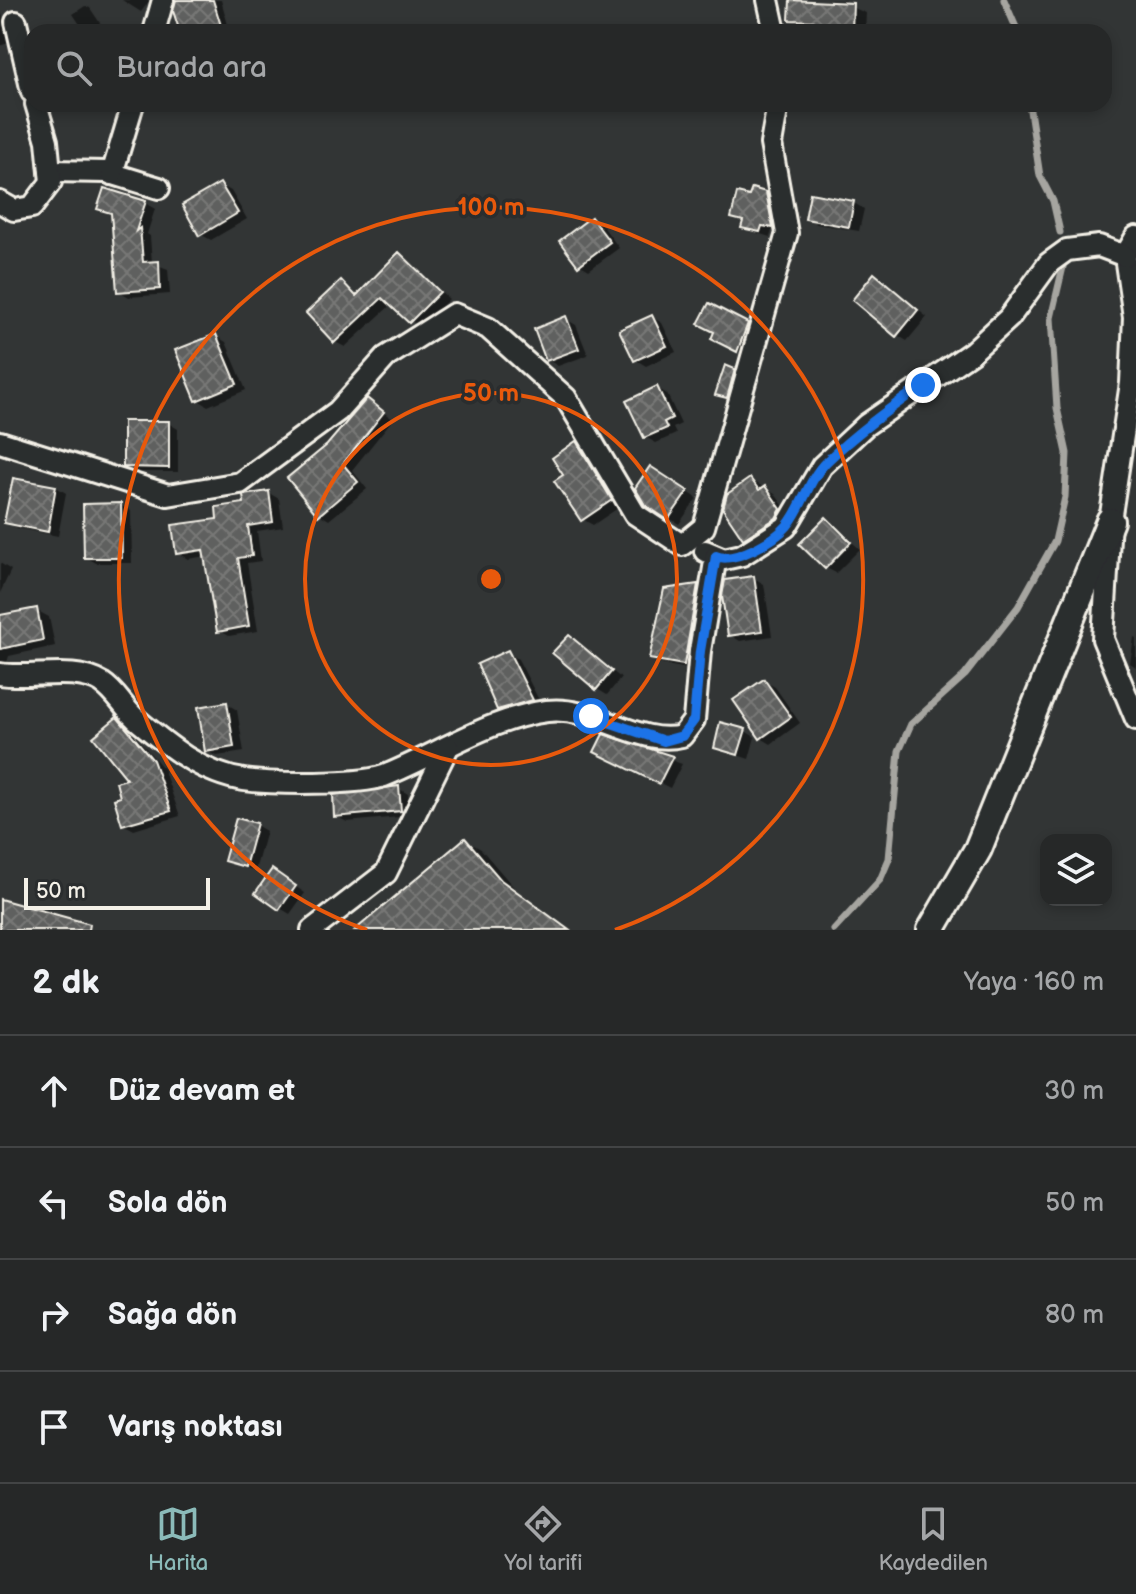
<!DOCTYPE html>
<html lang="tr">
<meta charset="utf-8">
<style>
body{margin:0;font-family:"Balsamiq Sans",sans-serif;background:#323434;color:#f1f3f6}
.controls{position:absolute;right:24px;bottom:24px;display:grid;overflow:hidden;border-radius:16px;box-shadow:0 4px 12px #0003}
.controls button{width:72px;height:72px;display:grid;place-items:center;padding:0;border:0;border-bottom:2px solid #424445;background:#262828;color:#f1f3f6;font:40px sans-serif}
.scale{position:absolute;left:24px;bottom:20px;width:186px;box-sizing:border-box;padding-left:8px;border:4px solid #f4f1e8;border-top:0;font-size:22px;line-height:28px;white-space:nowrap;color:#f4f1e8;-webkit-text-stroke:6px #2a2d2e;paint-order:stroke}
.stop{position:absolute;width:24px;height:24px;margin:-18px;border:6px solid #1a73e8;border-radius:50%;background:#fff}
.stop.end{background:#1a73e8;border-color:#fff;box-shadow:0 2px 8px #0008}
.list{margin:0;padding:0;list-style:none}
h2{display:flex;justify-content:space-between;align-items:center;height:104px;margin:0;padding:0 32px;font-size:34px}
h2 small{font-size:26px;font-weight:400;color:#a4a6a8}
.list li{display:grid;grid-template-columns:52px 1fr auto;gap:24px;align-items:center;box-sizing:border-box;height:112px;padding:0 32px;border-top:2px solid #424445}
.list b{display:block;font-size:30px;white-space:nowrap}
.list em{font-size:26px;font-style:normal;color:#a4a6a8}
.icon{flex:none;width:44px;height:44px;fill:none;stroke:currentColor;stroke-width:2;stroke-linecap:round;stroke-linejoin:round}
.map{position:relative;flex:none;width:1136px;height:930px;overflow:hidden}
.search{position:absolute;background:#262828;box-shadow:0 4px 12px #0003;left:24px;right:24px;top:24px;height:88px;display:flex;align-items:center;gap:20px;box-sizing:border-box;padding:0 28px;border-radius:24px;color:#a4a6a8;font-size:30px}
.sheet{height:552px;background:#262828}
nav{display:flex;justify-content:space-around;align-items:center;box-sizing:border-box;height:112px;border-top:2px solid #424445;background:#262828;font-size:22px;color:#a4a6a8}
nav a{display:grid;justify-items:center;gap:4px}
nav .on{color:#8bbbb9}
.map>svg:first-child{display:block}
.shadow{fill:#0007}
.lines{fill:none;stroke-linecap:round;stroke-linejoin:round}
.stream{stroke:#a6a5a0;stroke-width:7}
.building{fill:url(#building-cross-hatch);stroke:#f4f1e8;stroke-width:2}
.minor-casing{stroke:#f4f1e8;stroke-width:26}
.tertiary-casing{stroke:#f4f1e8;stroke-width:32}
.minor{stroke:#2a2d2e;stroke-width:20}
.tertiary{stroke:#2a2d2e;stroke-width:26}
.route{stroke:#1a73e8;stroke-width:10}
.ring{fill:none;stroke:#e8590c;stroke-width:4}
.centre{fill:#e8590c;stroke:#2a2d2e;stroke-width:4}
.ring-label{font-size:24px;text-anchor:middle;font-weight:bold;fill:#e8590c;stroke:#2a2d2e;stroke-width:7;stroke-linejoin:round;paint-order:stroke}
</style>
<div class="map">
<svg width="1136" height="930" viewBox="0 0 1136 930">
<defs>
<pattern id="building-cross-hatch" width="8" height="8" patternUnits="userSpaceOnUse" patternTransform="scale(2)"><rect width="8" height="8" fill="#5f605f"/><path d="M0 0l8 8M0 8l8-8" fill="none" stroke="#777776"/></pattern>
</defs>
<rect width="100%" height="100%" fill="#323535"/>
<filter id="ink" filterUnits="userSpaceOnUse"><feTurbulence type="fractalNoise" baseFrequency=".0125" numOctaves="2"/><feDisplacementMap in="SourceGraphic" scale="16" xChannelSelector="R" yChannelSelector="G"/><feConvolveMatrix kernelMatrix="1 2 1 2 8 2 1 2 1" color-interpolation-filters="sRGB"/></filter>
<g filter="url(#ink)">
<!-- shadow -->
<g class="shadow">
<polygon points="122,0 150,0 141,12"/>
<polygon points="177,0 221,0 230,32 182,32"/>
<polygon points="791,0 845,0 844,4 866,13 865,32 815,32 815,27 804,26 791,19"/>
<polygon points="85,6 90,8 106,32 85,32 73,14"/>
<polygon points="0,10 13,41 0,46"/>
<polygon points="220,185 231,191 247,219 211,240 200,234"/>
<polygon points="766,194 776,200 782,232 772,230 770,237 754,232 733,217 751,199"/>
<polygon points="145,203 155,209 147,234 150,236 152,263 168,269 170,294 129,297 119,291 113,215 100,208"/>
<polygon points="854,203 864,209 859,231 817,224 807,218"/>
<polygon points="592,220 602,225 619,248 589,270 579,264"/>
<polygon points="400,254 449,299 420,328 392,304 345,347 335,342 342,283 358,296"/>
<polygon points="875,276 927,317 907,341 897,335"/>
<polygon points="652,317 662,323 676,352 646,366 636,360"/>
<polygon points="566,319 576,325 588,355 558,366 548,360"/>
<polygon points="747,324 757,330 748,356 713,338"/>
<polygon points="216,336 226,342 246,390 208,406 198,400"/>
<polygon points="734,370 739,373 731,399 722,396"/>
<polygon points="657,388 667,394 681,424 673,428 676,434 656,443 645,437"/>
<polygon points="367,401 393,419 352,470 367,489 329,520 319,514 329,446"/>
<polygon points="168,423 178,429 178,472 135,472 125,466"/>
<polygon points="576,444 587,450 621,506 593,525 582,519 566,475"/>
<polygon points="661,474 697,498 679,524 669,518"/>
<polygon points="751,480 775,494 791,516 755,543 745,537"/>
<polygon points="56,487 66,493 58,536 17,528 7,522"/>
<polygon points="269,493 279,499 283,527 257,531 261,561 247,563 258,631 229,636 219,630 206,556 188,559 177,553 219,521"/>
<polygon points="120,505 131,511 132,563 96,563 86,557"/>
<polygon points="826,520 860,549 836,573 826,568"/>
<polygon points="0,563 11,570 0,593"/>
<polygon points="754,578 764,584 772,636 740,641 730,635"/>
<polygon points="698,586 708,592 694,670 661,664 651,658 666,591"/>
<polygon points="36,610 49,617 55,646 9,656 5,669 0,668 0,620"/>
<polygon points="569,637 621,678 607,695 597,689"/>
<polygon points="1134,637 1136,638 1136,667 1130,663"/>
<polygon points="508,653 518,659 542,706 509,715 499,709"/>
<polygon points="764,681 775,687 800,723 771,744 761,738"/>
<polygon points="227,704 237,710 244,752 217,756 207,751"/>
<polygon points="117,720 127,726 163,768 180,816 134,830 123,824 122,798 130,780"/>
<polygon points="745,731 755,737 749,759 716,748"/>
<polygon points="604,737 682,764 670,788 607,757"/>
<polygon points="398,788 408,794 410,816 347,822 336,816"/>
<polygon points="256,825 266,831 255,871 227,860"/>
<polygon points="465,840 481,849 517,891 569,930 358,930"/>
<polygon points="283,878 305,893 290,914 280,908"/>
</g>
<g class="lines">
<!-- stream -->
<g class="stream">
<polyline points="1004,0 1018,32"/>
<polyline points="1029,104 1040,176 1053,201 1060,232"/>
<polyline points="834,930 880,880 889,859 899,751 911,724 965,675 1018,607 1055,541 1065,497 1067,453 1057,408 1051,318 1063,267"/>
</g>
</g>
<!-- building -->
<g class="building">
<polygon points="176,0 213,0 223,32 180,32 173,11"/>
<polygon points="790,0 853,3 852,32 813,32 814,21 789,20"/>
<polygon points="220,183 238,213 199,236 182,205"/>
<polygon points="104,188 146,201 136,231 140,228 143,262 159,261 160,289 117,292 111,213 97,209"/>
<polygon points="752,188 766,192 773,228 762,226 760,232 741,228 743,221 731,218 737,193 749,196"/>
<polygon points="810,193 854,201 849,227 805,219"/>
<polygon points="591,217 610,242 578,266 559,241"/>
<polygon points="399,252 440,292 409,323 382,298 334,343 306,313 341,280 356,296"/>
<polygon points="874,273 918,310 896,337 852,300"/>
<polygon points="709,303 748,323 737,352 711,339 714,332 698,324"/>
<polygon points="652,315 667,346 634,361 619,330"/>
<polygon points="566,316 579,349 546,361 534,329"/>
<polygon points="216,334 237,384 196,401 175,350"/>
<polygon points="725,365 735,369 727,398 715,395"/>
<polygon points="657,386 672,418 664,422 667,428 644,438 626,401"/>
<polygon points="367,398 384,412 343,464 358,482 318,516 287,478 327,445"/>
<polygon points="123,421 169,421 169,468 123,467"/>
<polygon points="576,441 612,500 581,521 554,481 563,475 552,458"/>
<polygon points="650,466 688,491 668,520 645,505 635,488"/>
<polygon points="13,478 56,486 48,532 4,523"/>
<polygon points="750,478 759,490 765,486 781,509 776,518 743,539 723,509 727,494"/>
<polygon points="269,491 273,522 248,526 252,556 238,558 249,626 217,632 203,550 176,554 172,525 217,519 216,507 244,503 243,495"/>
<polygon points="121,503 122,558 84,558 83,504"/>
<polygon points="826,517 851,542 825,569 799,544"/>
<polygon points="754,576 762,631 728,636 722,596 725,580"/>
<polygon points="698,584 684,665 649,659 664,589"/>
<polygon points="37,608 43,640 0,649 0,615"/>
<polygon points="569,635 612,671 596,690 552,653"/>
<polygon points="508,650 533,700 497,710 477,664"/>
<polygon points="764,679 791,717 760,739 733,700"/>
<polygon points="227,702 234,747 205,752 198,707"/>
<polygon points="117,717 153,760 171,811 122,825 114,799 120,797 116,782 127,779 93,737"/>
<polygon points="720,722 746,729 738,755 714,748"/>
<polygon points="603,734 673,756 659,784 594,752"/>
<polygon points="399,786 401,811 334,817 333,795"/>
<polygon points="236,818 257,823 245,867 224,861"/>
<polygon points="465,838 501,880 569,930 355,930"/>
<polygon points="272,869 296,886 279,910 255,893"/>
<polygon points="0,899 90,924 89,930 0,930"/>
</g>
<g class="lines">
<!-- minor casing -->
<g class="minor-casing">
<g id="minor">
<polyline points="768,0 775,32"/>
<polyline points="16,22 32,92"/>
<polyline points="154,32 163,0"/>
<polyline points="50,171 107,172 159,188"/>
<polyline points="112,174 133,104"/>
<polyline points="0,202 14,210 32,207 51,182 47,141 36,104"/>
<polyline points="1136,237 1125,256 1134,317 1131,383 1110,521 1103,639 1136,719"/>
<polyline points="0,442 168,495 240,483 338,411 386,357 454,314 488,328 566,398 635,514 682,545 704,527 787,233 771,144 778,104"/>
<polyline points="705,551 724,559 742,555 786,527 822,466 866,425 972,352 1009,318 1049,263 1067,250 1099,246 1125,256"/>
<path d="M0,674C32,679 74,666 102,683C116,692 123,707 135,718C167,745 202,774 244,780C273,784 358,785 384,776C437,755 490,718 547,711C594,705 638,747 682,736L694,720L700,651L716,556"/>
<polyline points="312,930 386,873 448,747"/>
</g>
</g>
<!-- tertiary casing -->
<g class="tertiary-casing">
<polyline id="tertiary" points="931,930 978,849 1110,521"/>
</g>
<!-- minor -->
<use href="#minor" class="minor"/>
<!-- tertiary -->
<use href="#tertiary" class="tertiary"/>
</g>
</g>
<g class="lines" filter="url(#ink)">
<!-- route -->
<path class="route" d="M591,716L664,741L682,736L694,720L700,651L716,556C734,564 775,540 787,526C803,507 808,480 826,462C856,433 889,409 923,385"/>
</g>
<!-- distance rings -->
<g class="ring">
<circle cx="491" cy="579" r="186"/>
<path d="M367 930A372 372 0 1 1 615 930"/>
</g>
<circle cx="491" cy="579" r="12" class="centre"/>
<g class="ring-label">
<text x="491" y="215">100 m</text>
<text x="491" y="401">50 m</text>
</g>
</svg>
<div class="controls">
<button><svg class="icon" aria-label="layers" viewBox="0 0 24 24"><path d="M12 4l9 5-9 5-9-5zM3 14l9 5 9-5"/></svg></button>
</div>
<div class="scale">50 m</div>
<div class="stop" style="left:591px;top:716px"></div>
<div class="stop end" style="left:923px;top:385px"></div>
<div class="search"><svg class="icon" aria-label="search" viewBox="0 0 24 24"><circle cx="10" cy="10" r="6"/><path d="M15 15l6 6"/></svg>Burada ara</div>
</div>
<section class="sheet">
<h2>2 dk<small>Yaya · 160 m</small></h2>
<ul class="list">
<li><svg class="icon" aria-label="ahead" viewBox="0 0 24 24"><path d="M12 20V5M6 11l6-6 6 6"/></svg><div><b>Düz devam et</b></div><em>30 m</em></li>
<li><svg class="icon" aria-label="left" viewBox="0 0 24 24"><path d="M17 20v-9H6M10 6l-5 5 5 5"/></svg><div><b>Sola dön</b></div><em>50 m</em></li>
<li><svg class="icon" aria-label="right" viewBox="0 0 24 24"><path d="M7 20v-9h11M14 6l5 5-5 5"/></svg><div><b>Sağa dön</b></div><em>80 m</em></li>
<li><svg class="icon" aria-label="arrive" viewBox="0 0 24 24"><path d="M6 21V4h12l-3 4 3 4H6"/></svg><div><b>Varış noktası</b></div></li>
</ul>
</section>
<nav>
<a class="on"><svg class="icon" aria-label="map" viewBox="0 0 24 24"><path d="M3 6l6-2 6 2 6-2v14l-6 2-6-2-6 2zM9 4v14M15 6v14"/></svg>Harita</a>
<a><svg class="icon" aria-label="directions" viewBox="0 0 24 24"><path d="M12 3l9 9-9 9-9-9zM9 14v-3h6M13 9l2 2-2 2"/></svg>Yol tarifi</a>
<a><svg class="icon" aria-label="saved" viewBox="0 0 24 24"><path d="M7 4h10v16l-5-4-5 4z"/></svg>Kaydedilen</a>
</nav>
